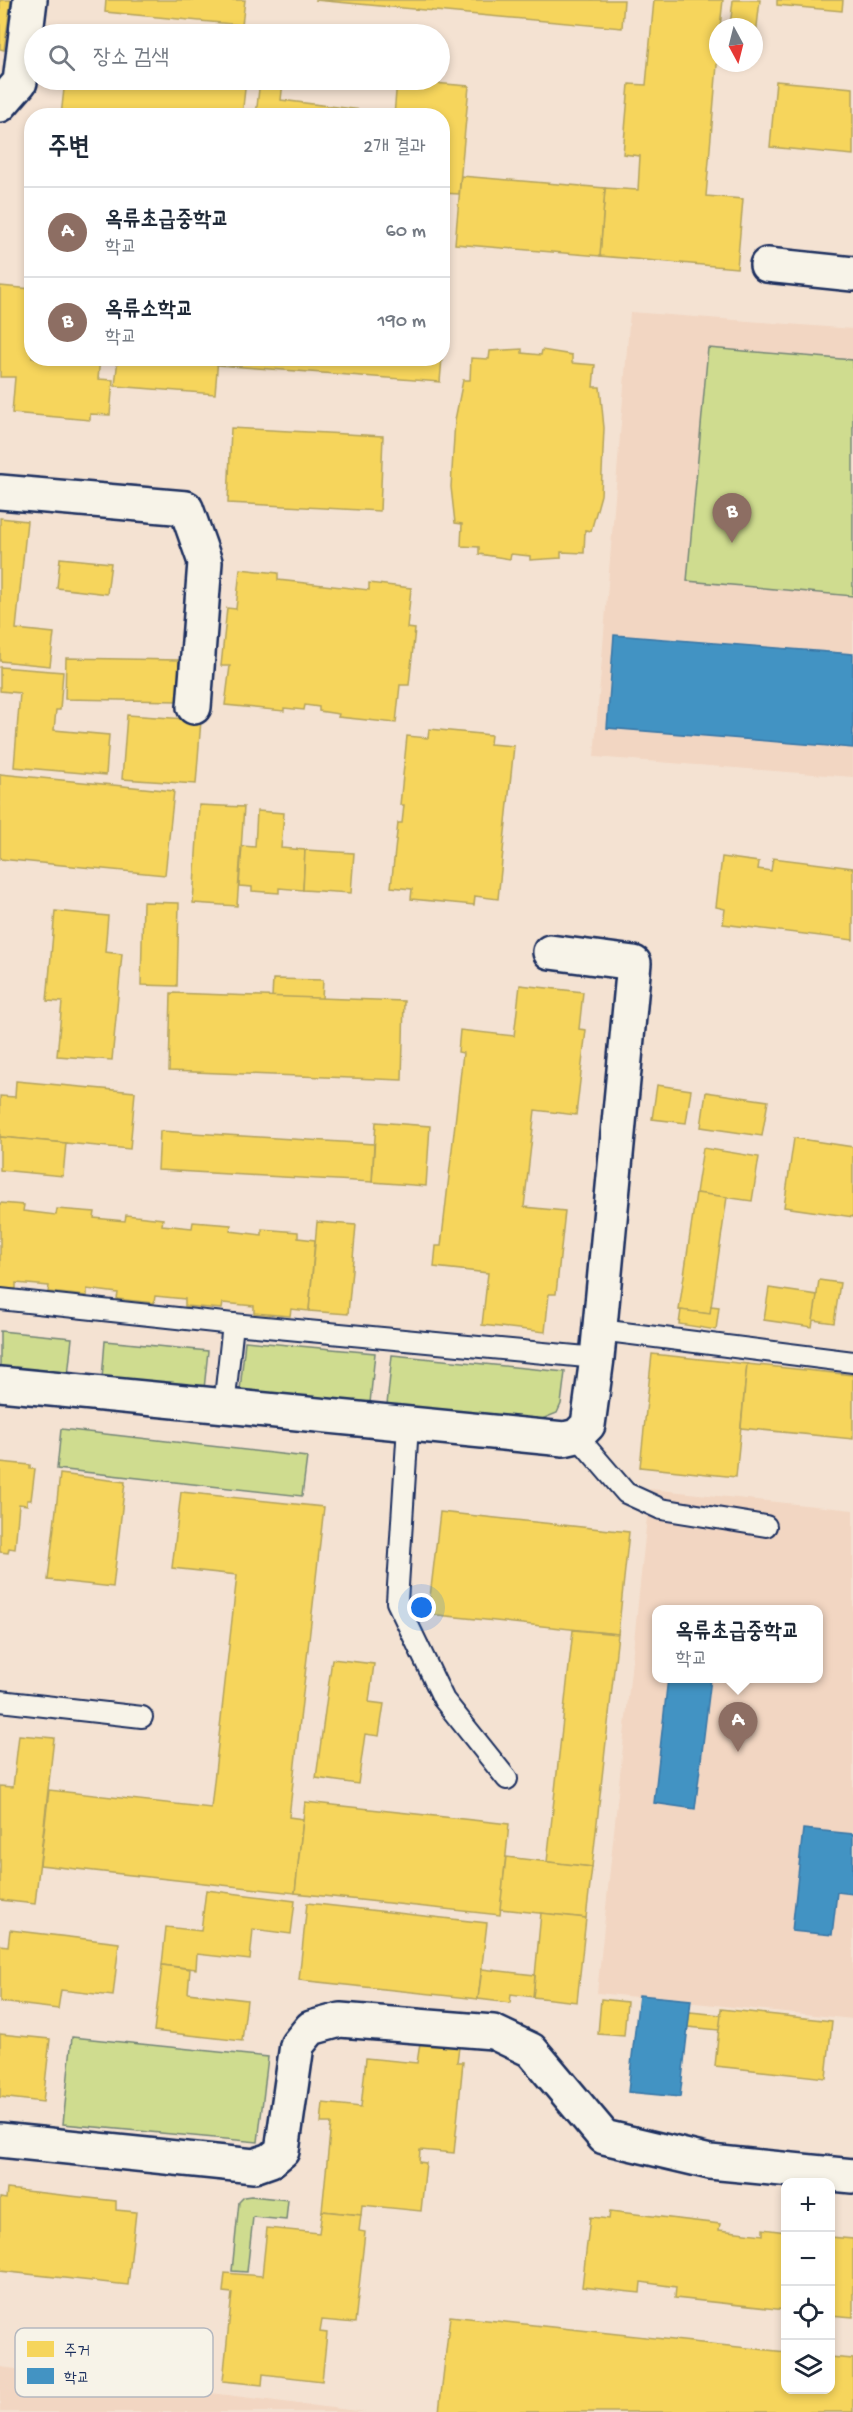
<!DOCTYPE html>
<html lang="ko">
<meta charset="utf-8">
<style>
body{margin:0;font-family:"Gochi Hand","Poor Story",sans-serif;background:#f2f2f3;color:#1f2937}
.controls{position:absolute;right:18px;bottom:18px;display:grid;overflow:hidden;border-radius:12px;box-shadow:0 3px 9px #0003}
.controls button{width:54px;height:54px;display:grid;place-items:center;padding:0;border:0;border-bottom:2px solid #e0e1e3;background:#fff;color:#1f2937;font:30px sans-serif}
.compass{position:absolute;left:709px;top:18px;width:54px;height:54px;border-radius:50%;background:#fff;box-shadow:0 3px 9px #0003;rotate:173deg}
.you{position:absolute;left:422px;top:1608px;width:21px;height:21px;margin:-15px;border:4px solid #fff;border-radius:50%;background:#1a73e8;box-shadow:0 0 0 9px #1a73e833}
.badge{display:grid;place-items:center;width:39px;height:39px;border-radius:50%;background:#db2777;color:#fff;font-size:20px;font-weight:700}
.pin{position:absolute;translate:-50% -50px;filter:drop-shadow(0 2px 3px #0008)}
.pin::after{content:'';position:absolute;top:32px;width:21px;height:18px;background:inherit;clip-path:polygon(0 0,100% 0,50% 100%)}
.popup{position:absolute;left:652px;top:1605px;width:171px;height:78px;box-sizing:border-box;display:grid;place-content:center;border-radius:12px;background:#fff;filter:drop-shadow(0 2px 4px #0005);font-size:20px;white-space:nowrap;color:#747a83}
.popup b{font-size:22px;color:#1f2937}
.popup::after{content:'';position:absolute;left:50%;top:100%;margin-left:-12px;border:12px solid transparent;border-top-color:#fff}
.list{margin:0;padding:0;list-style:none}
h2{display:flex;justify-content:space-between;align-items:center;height:78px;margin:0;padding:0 24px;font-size:26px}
h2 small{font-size:20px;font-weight:400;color:#747a83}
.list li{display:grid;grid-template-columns:39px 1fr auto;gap:18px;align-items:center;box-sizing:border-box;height:90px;padding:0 24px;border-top:2px solid #e0e1e3}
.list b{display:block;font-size:22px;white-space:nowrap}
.list p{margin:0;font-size:20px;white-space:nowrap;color:#747a83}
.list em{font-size:20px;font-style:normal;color:#747a83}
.icon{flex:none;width:33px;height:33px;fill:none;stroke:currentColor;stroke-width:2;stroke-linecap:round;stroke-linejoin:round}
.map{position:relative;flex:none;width:853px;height:2412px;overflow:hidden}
.search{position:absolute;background:#fff;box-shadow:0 3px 9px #0003;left:24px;top:24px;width:426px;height:66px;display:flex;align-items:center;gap:15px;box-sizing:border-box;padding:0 21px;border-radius:33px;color:#747a83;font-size:22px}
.panel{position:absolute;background:#fff;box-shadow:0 3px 9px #0003;left:24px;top:108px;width:426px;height:258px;border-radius:24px}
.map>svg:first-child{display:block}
.built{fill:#f2d6c2;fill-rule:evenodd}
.green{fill:#cfdc8f;stroke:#758676;stroke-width:1.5}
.homes{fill:#f6d55c;stroke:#b4a35d;stroke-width:1.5}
.schools{fill:#4393c3;stroke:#3775a5;stroke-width:1.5}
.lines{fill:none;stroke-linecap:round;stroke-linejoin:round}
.lane-casing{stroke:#1b2f5e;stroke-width:24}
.street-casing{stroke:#1b2f5e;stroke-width:38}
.lane{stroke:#f7f3e8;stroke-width:20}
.street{stroke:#f7f3e8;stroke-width:33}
.key{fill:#f7f3e8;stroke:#b5b8bf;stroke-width:1.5}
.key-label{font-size:16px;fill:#1b2f5e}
</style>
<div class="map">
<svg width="853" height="2412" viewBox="0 0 853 2412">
<rect width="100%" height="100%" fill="#f4e2d2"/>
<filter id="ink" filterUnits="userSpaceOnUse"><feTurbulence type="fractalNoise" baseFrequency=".0167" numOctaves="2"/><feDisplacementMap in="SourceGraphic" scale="12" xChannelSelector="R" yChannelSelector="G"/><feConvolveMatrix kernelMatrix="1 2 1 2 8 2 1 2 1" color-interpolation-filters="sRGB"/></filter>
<g filter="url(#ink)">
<!-- built -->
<g class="built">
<polygon points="630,312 853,329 853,777 594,757"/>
<path d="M650,1489L853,1510V2019L597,1993ZM657,1610H819V1678H657Z"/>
<polygon points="0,2367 365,2412 0,2412"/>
</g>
<!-- green -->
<g class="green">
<polygon points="708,348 853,360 853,596 687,581"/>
<polygon points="0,1331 72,1338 68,1376 0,1369"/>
<polygon points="105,1341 208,1351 204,1389 102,1379"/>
<polygon points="245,1341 375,1353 370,1403 240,1390"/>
<polygon points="392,1355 565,1372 561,1404 557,1413 542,1419 387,1405"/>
<polygon points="61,1429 307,1457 302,1496 57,1469"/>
<polygon points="72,2037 268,2057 258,2142 63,2124"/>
<polygon points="251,2196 288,2200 286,2220 253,2217 247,2272 232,2271 239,2202 244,2197"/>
</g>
<!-- homes -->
<g class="homes">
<polygon points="0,0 11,0 4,50 0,49"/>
<polygon points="106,0 245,0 242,25 105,12"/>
<polygon points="315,0 624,0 622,28"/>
<polygon points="654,0 723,0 720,27 718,27 718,53 706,196 743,199 737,268 600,256 605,188 638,190 640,156 623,154 629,84 646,85"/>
<polygon points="733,0 760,0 755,44 754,27 730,27"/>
<polygon points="777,0 843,0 842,11 777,5"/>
<polygon points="65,80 246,80 242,116 61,116"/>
<polygon points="260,80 283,82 281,100 377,112 376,116 256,116"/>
<polygon points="397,80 469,86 459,194 442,193 442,116 394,116"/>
<polygon points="776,81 853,88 853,155 770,147"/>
<polygon points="461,176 605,188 600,256 455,244"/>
<polygon points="442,284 448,284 442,355"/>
<polygon points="0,286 32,289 32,358 100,358 98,379 113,380 110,415 90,414 90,420 12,413 15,377 0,377"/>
<polygon points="522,349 522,353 541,355 542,350 572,355 572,363 595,365 593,387 600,387 604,428 601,495 591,531 585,530 584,553 561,552 561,558 530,560 530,556 511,554 510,559 479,554 479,547 461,546 462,524 455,523 451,487 455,420 463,380 470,380 471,358 489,359 490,351"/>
<polygon points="118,358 218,358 215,394 115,386"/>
<polygon points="218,358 442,358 440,382 217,365"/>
<polygon points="231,428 383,436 380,511 228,503"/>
<polygon points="0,518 27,521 16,629 54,633 50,666 0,661"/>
<polygon points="60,558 111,563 107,594 57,588"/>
<polygon points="240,569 278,573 278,580 369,590 369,583 411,588 407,628 415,629 409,685 400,685 396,723 338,717 339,714 319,711 319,707 305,705 304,710 284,708 284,711 225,705 230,666 221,666 227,608 236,609"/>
<polygon points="66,658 179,660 178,701 65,699"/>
<polygon points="0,667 63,672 60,710 56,710 54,730 109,735 106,775 14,767 20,693 0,691"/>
<polygon points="127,715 201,720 196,784 122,779"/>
<polygon points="429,729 491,735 490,744 514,746 498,899 475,896 474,905 411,899 412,889 391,887 398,823 402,823 404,805 400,805 407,736 428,738"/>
<polygon points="0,774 174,791 165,875 0,859"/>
<polygon points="199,805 244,807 237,906 193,903"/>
<polygon points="257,811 284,813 281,848 305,850 303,890 279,888 279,893 252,891 252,887 239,886 242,846 255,847"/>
<polygon points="305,850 354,853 351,893 303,890"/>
<polygon points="722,857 759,862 758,869 771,871 773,858 853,868 853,940 723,924 725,909 716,907"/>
<polygon points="143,902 179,903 177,986 141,985"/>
<polygon points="55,911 108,916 105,952 122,954 112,1060 57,1056 62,1002 47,1001"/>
<polygon points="273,979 323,980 322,999 272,997"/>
<polygon points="520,985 583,992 579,1029 586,1030 576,1115 535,1110 524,1207 565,1211 556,1294 549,1294 545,1332 482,1325 488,1273 434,1267 436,1246 441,1246 463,1053 458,1052 460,1030 514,1036"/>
<polygon points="171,993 404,1001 402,1080 169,1071"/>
<polygon points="16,1081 135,1092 130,1149 0,1137 0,1096 15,1097"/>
<polygon points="657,1085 691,1090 686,1123 652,1119"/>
<polygon points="706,1092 768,1101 762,1136 701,1127"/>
<polygon points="376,1122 430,1126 426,1186 372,1182"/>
<polygon points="160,1131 374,1144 372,1182 158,1170"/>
<polygon points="0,1137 66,1143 63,1176 0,1170"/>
<polygon points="794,1138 853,1147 853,1217 784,1207"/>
<polygon points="703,1148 759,1157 752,1201 696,1193"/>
<polygon points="696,1193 727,1197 710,1314 679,1310"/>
<polygon points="0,1203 24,1205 23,1211 56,1215 57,1209 95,1212 94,1218 125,1221 126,1215 163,1219 162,1225 192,1228 193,1222 231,1225 230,1231 262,1235 262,1229 298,1232 298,1238 315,1240 309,1311 291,1309 290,1316 254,1313 254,1306 223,1303 222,1309 185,1306 185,1299 155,1296 154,1303 117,1299 118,1293 87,1289 87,1296 48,1292 49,1286 16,1283 16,1289 0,1288"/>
<polygon points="317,1222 356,1225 348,1314 309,1311"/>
<polygon points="819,1280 840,1283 834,1323 813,1320"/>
<polygon points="769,1288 817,1295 812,1327 764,1320"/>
<polygon points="711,1306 719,1307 716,1330 679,1324 681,1310 710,1314"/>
<polygon points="652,1354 747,1364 736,1477 640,1467"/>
<polygon points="747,1364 853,1375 853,1439 741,1428"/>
<polygon points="0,1462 30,1465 30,1469 35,1469 31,1500 27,1500 27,1505 19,1504 15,1549 9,1548 8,1553 0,1552"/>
<polygon points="60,1474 125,1482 113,1587 48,1580"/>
<polygon points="181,1492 324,1507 289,1817 303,1819 295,1893 40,1865 49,1790 211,1808 237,1575 172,1568"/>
<polygon points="440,1512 629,1532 618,1634 428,1614"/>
<polygon points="573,1630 618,1634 592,1867 547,1862"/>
<polygon points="332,1659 374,1664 369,1702 384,1704 379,1736 365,1734 358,1784 316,1778"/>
<polygon points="19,1735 54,1738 35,1904 0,1900 0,1786 13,1787"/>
<polygon points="305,1802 509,1824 500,1915 295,1893"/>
<polygon points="506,1857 592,1867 586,1918 500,1909"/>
<polygon points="206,1890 295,1901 291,1934 253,1929 250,1960 197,1954 196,1969 162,1965 166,1927 201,1931"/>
<polygon points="307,1903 487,1923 478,1999 299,1980"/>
<polygon points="541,1913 586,1918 577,2002 533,1997"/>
<polygon points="10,1930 119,1943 113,1996 61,1990 58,2009 0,2002 0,1945 8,1946"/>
<polygon points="162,1965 190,1969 188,1993 247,2000 242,2041 154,2031"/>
<polygon points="482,1969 535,1975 533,1997 511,1994 510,2003 478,1999"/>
<polygon points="601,1999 627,2002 624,2036 598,2034"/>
<polygon points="721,2009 832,2021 826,2078 715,2066"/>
<polygon points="690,2012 721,2015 719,2030 688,2027"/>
<polygon points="0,2034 50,2039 43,2102 0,2097"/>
<polygon points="420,2043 459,2047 457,2062 463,2062 454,2153 420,2150 419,2162 426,2163 421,2211 362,2205 361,2215 322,2211 331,2123 321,2123 323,2103 361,2107 366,2058 417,2063"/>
<polygon points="7,2189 116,2201 116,2210 136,2212 128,2285 0,2271 0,2198 6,2199"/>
<polygon points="322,2211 361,2215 359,2231 365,2232 355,2323 322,2320 320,2332 327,2333 322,2381 263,2374 262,2385 223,2381 232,2293 223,2292 225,2273 262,2276 267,2228 319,2233"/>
<polygon points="610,2211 720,2224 719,2230 763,2235 763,2229 786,2232 786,2310 675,2298 676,2287 641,2282 640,2293 582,2287 590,2217 609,2219"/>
<polygon points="830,2237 853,2239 853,2317 830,2315"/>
<polygon points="450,2316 786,2352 786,2390 830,2390 830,2357 853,2359 853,2412 439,2412"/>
</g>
<!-- schools -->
<g class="schools">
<polygon points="614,635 853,654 853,748 607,728"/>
<polygon points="668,1678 711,1678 695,1809 654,1803"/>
<polygon points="803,1829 853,1834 853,1894 837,1892 832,1935 792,1931"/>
<polygon points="639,1995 691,2000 680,2097 628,2092"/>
</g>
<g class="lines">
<!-- lane casing -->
<g class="lane-casing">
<g id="lane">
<polyline points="0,1299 233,1324 597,1358"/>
<polyline points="600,1330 853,1362"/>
<polyline points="224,1407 233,1324"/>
<polyline points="408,1425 397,1602 444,1700 507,1779"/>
<polyline points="577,1436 626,1493 661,1509 766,1526"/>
<polyline points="0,1701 142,1717"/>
</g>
</g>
<!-- street casing -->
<g class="street-casing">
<g id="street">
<polyline points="0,105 20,82 30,0"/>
<polyline points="767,265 853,274"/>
<polyline points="0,492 186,508 205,562 194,707"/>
<polyline points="0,1384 564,1439 577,1436 588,1425 597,1358 634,963 550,952"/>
<polyline points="0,2140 254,2166 271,2160 282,2151 297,2045 311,2028 340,2020 493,2032 531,2050 604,2137 710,2162 853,2176"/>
</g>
</g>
<!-- lane -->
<use href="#lane" class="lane"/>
<!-- street -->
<use href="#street" class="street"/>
</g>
</g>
<!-- legend -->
<rect x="15" y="2328" width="198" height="69" rx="9" class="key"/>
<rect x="27" y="2341" width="27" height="16" fill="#f6d55c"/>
<rect x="27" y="2368" width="27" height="16" fill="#4393c3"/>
<g class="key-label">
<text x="64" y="2355">주거</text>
<text x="64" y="2382">학교</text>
</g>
</svg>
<div class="controls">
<button>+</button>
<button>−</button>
<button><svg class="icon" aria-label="locate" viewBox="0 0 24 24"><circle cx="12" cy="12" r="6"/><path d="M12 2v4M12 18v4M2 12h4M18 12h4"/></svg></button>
<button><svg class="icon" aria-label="layers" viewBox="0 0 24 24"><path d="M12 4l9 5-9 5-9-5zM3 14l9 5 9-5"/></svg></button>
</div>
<svg class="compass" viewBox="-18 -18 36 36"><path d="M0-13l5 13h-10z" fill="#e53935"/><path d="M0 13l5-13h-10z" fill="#747a83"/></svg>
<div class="you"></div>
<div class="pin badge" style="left:738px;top:1752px;background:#8d6e63">A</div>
<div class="popup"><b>옥류초급중학교</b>학교</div>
<div class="pin badge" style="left:732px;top:543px;background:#8d6e63">B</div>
<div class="search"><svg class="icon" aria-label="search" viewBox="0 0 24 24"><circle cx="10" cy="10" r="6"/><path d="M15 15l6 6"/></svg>장소 검색</div>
<section class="panel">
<h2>주변<small>2개 결과</small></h2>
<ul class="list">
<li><span class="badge" style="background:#8d6e63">A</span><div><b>옥류초급중학교</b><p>학교</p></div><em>60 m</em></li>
<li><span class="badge" style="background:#8d6e63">B</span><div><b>옥류소학교</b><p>학교</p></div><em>190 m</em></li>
</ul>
</section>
</div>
